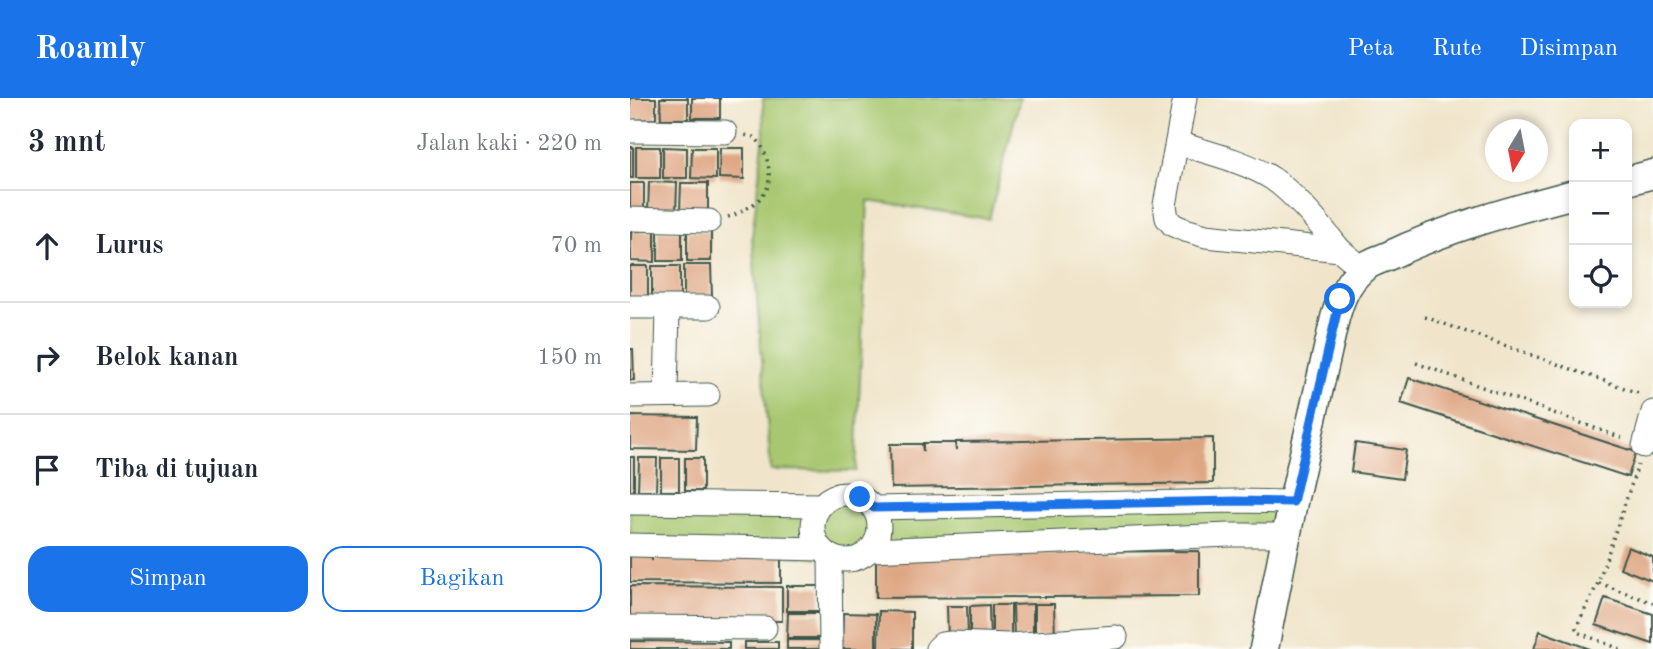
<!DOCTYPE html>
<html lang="id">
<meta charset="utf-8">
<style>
body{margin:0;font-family:"Old Standard TT",serif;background:#f2f2f3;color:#1f2937}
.controls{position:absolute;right:21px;top:21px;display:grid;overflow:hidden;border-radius:14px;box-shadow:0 4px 10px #0003}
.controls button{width:63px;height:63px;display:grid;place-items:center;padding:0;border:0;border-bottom:2px solid #e0e1e3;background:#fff;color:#1f2937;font:35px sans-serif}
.compass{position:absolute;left:855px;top:21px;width:63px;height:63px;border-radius:50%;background:#fff;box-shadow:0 4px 10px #0003;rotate:190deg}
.stop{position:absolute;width:21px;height:21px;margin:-16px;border:5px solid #1a73e8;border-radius:50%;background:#fff}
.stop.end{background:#1a73e8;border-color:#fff;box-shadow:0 2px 7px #0008}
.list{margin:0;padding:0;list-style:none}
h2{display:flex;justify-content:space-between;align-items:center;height:91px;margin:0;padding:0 28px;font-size:30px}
h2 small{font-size:23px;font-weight:400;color:#747a83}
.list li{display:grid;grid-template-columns:46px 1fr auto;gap:21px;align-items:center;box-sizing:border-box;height:112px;padding:0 28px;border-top:2px solid #e0e1e3}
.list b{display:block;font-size:26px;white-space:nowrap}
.list em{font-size:23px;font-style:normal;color:#747a83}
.actions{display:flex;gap:14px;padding:21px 28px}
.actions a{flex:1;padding:16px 0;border:2px solid #1a73e8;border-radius:21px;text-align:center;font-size:24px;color:#1a73e8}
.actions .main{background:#1a73e8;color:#fff}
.icon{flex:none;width:38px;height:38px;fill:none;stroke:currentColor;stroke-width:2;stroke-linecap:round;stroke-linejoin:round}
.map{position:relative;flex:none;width:1023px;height:551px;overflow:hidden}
header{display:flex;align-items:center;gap:42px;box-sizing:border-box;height:98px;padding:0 35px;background:#1a73e8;color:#fff}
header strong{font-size:33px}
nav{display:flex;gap:38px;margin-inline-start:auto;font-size:24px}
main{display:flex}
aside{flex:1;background:#fff}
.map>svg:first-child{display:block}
.green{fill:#a8c76f;stroke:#648252;stroke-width:2}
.building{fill:#dea581}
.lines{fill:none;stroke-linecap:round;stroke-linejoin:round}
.minor-casing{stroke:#3e564a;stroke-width:25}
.tertiary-casing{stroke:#3e564a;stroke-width:31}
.path{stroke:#3e564a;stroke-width:3.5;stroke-dasharray:2 5;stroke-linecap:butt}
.minor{stroke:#fff;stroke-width:23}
.tertiary{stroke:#fff;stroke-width:28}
.route{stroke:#1a73e8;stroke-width:9}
</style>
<header>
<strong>Roamly</strong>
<nav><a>Peta</a><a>Rute</a><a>Disimpan</a></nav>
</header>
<main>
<aside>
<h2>3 mnt<small>Jalan kaki · 220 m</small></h2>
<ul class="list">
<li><svg class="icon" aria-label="ahead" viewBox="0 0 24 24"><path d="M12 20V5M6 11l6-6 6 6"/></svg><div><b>Lurus</b></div><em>70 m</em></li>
<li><svg class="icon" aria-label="right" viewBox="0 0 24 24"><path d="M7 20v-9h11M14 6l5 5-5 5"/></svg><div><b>Belok kanan</b></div><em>150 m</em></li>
<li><svg class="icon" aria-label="arrive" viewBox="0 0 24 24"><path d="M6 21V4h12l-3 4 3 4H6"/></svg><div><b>Tiba di tujuan</b></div></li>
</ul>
<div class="actions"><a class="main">Simpan</a><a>Bagikan</a></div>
</aside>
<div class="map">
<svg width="1023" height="551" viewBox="0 0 1023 551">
<rect width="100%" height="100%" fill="#fdfcf7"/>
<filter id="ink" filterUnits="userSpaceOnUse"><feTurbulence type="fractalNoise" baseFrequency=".0143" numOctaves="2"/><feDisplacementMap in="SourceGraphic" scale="14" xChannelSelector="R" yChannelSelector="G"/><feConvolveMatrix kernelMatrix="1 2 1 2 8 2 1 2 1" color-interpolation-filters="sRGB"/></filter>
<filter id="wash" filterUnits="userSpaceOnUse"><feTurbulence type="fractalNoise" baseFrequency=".00686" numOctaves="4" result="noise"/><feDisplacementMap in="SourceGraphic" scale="28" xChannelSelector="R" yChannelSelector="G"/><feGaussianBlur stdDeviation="1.57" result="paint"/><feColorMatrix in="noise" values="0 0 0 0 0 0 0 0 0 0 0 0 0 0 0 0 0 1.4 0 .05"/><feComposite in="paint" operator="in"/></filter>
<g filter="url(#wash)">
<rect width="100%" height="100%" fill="#f0e5ca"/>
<!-- green -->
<g class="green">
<polygon points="133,0 390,0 359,121 238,103 226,373 141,372 122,139 134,36"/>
<polygon points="213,395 231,399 238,403 663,404 657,437 231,458 221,462 0,447 0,405 197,401"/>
</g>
<g id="blocks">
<!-- building -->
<g class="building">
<polygon points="0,0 26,0 26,21 0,22"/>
<polygon points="30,0 58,0 58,21 31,21"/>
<rect x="62" y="0" width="28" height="20"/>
<rect x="0" y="49" width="3" height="31"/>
<rect x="6" y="49" width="24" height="31"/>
<polygon points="33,49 57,50 57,80 33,80"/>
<polygon points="62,50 86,50 86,81 61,80"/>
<polygon points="90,50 114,50 114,81 89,80"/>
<polygon points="19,84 47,85 46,116 18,115"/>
<polygon points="0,85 14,85 14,116 0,115"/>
<polygon points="51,85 78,85 78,116 50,115"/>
<polygon points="1,133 25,133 25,164 1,163"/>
<rect x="28" y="133" width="24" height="30"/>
<rect x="57" y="133" width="24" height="30"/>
<polygon points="54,167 81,167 82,198 54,198"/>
<rect x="0" y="168" width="18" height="31"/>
<rect x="22" y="168" width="28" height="31"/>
<polygon points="0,251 3,251 4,282 0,282"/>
<polygon points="779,280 1006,354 998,379 771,305"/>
<polygon points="0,318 67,319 66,352 0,351"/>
<polygon points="583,340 583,385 261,390 260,346 292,346 293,353 293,345 325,345 326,352 326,344"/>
<polygon points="725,345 776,352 772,381 721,374"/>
<rect x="0" y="359" width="4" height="34"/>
<polygon points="9,360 27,360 26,393 8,393"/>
<rect x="31" y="360" width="18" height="33"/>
<rect x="55" y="360" width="18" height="33"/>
<polygon points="998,449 1023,459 1023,483 990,470"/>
<polygon points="0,451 21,451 22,463 22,451 151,452 151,485 0,484"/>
<polygon points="569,453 569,498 246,500 246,455"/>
<polygon points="0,488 152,489 152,523 0,522"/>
<rect x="157" y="488" width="34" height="25"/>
<polygon points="975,500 1023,516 1023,546 966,527"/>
<polygon points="403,506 403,540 384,540 383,507"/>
<polygon points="405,506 424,506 425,539 405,539"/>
<polygon points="359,507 360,541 340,541 340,508"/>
<rect x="362" y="507" width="19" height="33"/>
<polygon points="317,508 337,508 338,541 318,541"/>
<polygon points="249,513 282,514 282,551 248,551"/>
<polygon points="158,515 191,515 191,540 157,540"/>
<polygon points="213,515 246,516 246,551 212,551"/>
<polygon points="910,533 960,551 904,551"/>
<rect x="157" y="542" width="34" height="9"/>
<polygon points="0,543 99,544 99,551 0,551"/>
<rect x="114" y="544" width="34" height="7"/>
</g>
</g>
</g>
<g filter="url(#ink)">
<use href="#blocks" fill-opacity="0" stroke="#3e564a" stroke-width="2"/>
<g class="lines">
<!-- minor casing -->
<g class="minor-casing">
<g id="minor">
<polyline points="555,0 535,107 537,120 543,127 555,132 576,138 710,152 732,170"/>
<polyline points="0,33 95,34"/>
<path d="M547,45C576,54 618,64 643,81C666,97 692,129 710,152"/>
<polyline points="0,121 79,123"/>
<polyline points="0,209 78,209"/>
<polyline points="36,297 38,210"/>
<polyline points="0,298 78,297"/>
<polyline points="1014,348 1023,314"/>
<circle cx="216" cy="429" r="33"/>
<polyline points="0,405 190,407"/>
<polyline points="244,410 605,403 663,404"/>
<polyline points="0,447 191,451"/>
<polyline points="240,452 600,437 657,437"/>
<polyline points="200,458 201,551"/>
<polyline points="0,529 135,530"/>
<polyline points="307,551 312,546 321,545 380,547 486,539"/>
</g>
</g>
<!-- tertiary casing -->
<g class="tertiary-casing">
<g id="tertiary">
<polyline points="997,83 1023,76"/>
<path d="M634,551L663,404L705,220C710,202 716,186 730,173C737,165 749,162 758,158C816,130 883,112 944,96"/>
</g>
</g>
<!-- path -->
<g class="path">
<path d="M98,119C113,114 132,104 138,88C142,76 136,48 125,40C122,38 118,38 115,37"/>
<polyline points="795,219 1011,296"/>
<polyline points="786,265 995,341"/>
<polyline points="969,485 1023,505"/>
<polyline points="990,551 947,534 946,530 968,485 1008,367"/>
</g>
<!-- minor -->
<use href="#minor" class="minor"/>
<!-- tertiary -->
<use href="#tertiary" class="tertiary"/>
</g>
</g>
<g class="lines" filter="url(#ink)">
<!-- route -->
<polyline class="route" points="230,399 244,410 605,403 663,404 710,201"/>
</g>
</svg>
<div class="controls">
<button>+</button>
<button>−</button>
<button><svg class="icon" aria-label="locate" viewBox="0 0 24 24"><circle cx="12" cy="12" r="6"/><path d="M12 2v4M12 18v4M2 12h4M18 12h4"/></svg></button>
</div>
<svg class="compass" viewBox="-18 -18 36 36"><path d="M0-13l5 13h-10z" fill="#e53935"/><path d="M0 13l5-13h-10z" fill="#747a83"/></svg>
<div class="stop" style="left:710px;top:201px"></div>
<div class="stop end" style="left:230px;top:399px"></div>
</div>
</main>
